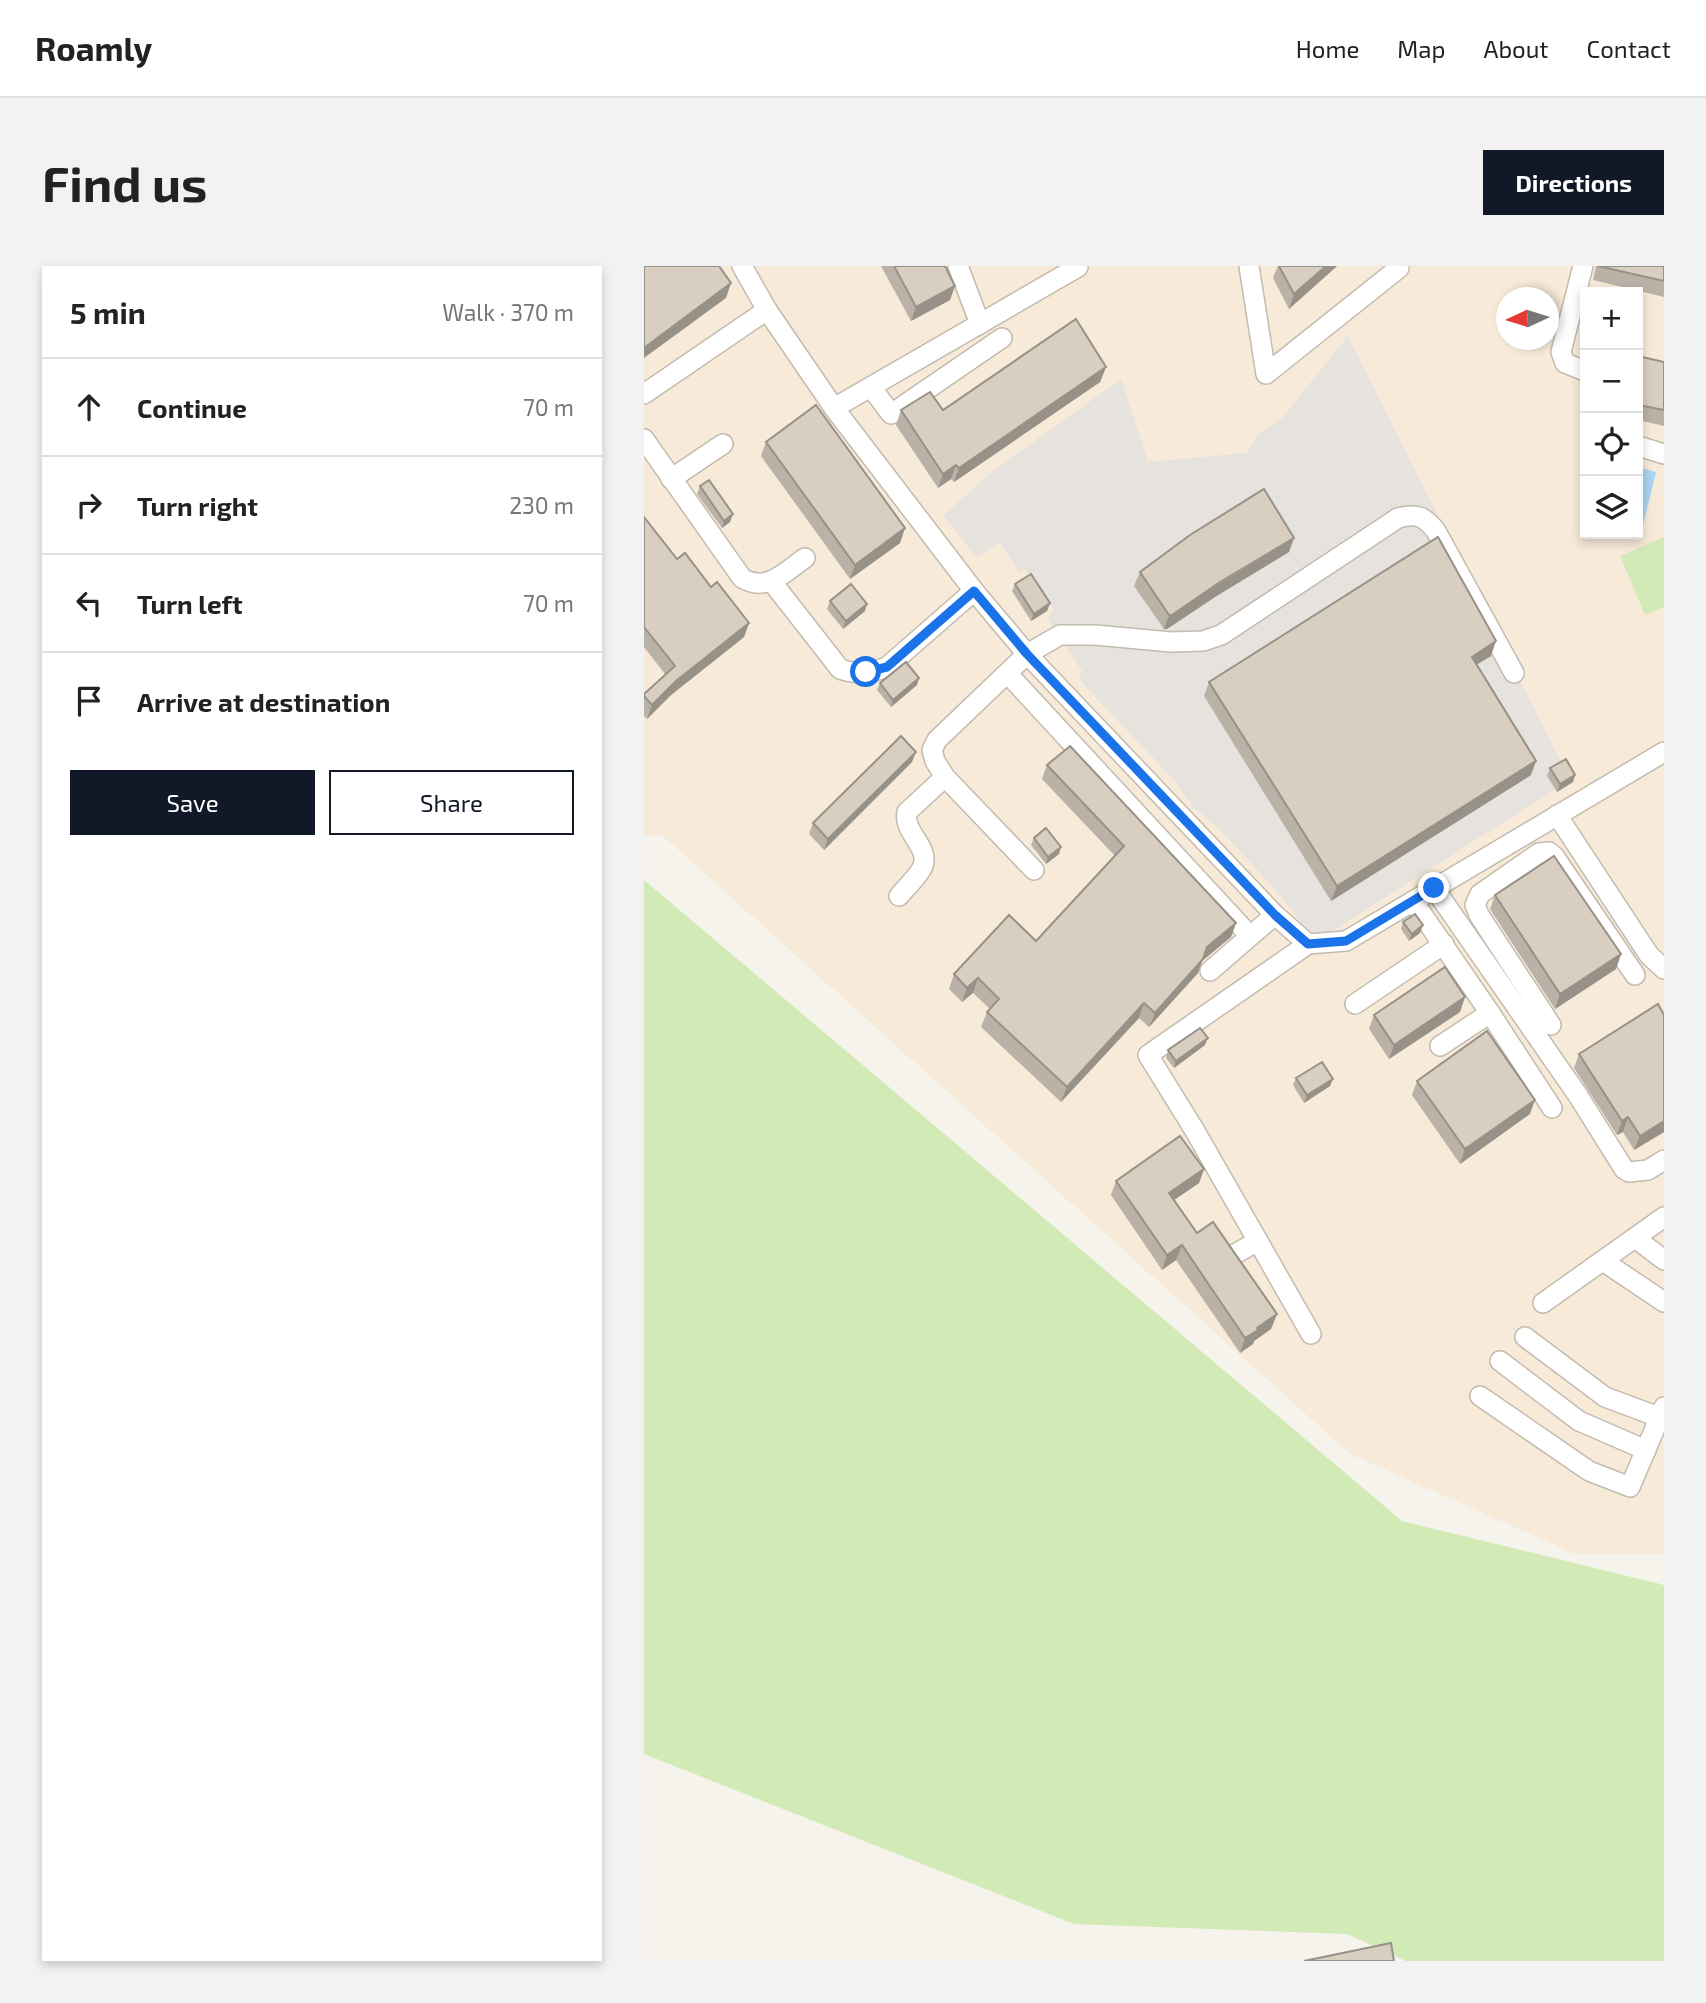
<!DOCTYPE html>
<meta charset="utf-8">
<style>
body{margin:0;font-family:"Exo 2",sans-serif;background:#f2f2f2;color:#222}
.controls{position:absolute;right:21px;top:21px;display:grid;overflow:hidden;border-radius:0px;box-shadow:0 4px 10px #0003}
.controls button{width:63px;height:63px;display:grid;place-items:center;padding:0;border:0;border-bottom:2px solid #e0e0e0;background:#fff;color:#222;font:35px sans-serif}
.compass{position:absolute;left:852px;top:21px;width:63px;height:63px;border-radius:50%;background:#fff;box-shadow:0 4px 10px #0003;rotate:266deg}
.stop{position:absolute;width:21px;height:21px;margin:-16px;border:5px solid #1a73e8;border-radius:50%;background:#fff}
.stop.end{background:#1a73e8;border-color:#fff;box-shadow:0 2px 7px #0008}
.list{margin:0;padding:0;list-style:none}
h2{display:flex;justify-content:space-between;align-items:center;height:91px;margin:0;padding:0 28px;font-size:30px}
h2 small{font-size:23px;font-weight:400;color:#767676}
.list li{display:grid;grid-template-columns:46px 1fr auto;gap:21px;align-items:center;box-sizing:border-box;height:98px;padding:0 28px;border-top:2px solid #e0e0e0}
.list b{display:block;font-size:26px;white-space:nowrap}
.list em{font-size:23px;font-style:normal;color:#767676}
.actions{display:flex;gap:14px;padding:21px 28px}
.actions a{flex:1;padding:16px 0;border:2px solid #111827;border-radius:0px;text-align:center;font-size:24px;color:#111827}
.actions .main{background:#111827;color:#fff}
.icon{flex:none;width:38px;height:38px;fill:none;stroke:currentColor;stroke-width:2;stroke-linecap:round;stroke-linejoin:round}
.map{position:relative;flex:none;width:1020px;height:1695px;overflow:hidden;border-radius:0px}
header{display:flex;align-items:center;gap:42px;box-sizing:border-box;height:98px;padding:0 35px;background:#fff;border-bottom:2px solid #e0e0e0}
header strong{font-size:33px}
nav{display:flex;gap:38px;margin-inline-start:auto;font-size:24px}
.intro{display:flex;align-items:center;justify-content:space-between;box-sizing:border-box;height:168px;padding:0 42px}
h1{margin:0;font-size:49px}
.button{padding:18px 32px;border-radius:0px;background:#111827;color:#fff;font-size:24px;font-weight:700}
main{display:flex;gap:42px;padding:0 42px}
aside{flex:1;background:#fff;border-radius:0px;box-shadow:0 4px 10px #0003}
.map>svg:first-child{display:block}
.commercial{fill:#f7ead8;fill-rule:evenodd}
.industrial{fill:#e6e2dd}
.green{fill:#d2eab5}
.water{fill:#a9d4f2}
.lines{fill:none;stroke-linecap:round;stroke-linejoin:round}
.minor-casing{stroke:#c2bbae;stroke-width:22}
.minor{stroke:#fff;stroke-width:19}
.wall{fill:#bab2a6}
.shaded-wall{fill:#979187}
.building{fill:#d8cfc1;stroke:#979187;stroke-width:2}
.route{stroke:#1a73e8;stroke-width:9}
</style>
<header>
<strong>Roamly</strong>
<nav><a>Home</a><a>Map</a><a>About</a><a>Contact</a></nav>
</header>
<div class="intro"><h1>Find us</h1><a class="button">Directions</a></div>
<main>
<aside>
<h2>5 min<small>Walk · 370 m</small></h2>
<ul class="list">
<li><svg class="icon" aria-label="ahead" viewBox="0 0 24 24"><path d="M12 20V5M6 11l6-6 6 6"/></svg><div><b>Continue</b></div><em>70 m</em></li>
<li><svg class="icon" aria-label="right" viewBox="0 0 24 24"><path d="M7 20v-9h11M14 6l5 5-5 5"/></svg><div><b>Turn right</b></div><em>230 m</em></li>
<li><svg class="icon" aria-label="left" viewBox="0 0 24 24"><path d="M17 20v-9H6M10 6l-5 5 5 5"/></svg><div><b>Turn left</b></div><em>70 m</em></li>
<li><svg class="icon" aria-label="arrive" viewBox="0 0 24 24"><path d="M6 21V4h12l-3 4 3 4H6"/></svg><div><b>Arrive at destination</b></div></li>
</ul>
<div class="actions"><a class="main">Save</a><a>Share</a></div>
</aside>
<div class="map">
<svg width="1020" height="1695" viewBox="0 0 1020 1695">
<rect width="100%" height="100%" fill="#f6f3ec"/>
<!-- commercial -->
<path class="commercial" d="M0,0H1020V1288H931L706,1188L19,570H0ZM941,26H994V268H941ZM862,32H904V74H862Z"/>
<!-- industrial -->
<polygon class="industrial" points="704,70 926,514 671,676 642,636 578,565 549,541 530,514 435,413 438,405 403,352 410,345 381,304 375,306 356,276 333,291 299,250 349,205 477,113 504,196 603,187 614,168 638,152"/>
<!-- green -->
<g class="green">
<polygon points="1020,271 1020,341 1001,349 976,290"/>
<polygon points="0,614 758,1255 1020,1319 1020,1695 762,1695 703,1668 430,1658 0,1488"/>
</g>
<!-- water -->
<polygon class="water" points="994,201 1012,206 999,259 994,257"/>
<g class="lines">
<!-- minor casing -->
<g class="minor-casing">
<g id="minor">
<polyline points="98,0 123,44 190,142 330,325 383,388 631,649 664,678 702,675 1020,486"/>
<polyline points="314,0 336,58"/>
<polyline points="605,0 622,108 755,2 754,0"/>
<polyline points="939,0 917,86 921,97 941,105"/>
<polyline points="227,121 247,148 358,72"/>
<polyline points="0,128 123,44"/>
<polyline points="190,142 434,1"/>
<path d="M0,173L98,312C122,327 141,306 161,292"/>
<polyline points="994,180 1020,188"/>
<polyline points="27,213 79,178"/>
<path d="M128,316L196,403C211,409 227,407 243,401L330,325"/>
<polyline points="364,408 606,670"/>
<polyline points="913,549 1005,689 1020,703"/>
<path d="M390,604L301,511L291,495L288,484L293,474L383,388L416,369H451L527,376L559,375L577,369L754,252C773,247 780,250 792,265L870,407"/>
<polyline points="790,622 933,828 980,903 985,906 1004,904 1020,894"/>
<path d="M255,630C262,622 271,613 277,604C290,583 258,567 263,546L301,511"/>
<polyline points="769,635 846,747 908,842"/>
<polyline points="664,678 504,789 551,865 667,1068"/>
<polyline points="566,705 631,649"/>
<polyline points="711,738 800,678"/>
<polyline points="907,759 835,649 831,639 836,628 895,587 905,586 910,590 991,709"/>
<polyline points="796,780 846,747"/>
<polyline points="991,972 1020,994"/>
<polyline points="591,988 614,975"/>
<polyline points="959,995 1020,1036"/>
<polyline points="899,1037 1020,951"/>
<polyline points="881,1071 961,1131 1020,1153"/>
<polyline points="856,1095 935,1155 1002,1184"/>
<polyline points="836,1130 945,1205 986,1221 1020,1141"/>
</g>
</g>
<!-- minor -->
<use href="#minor" class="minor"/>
</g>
<!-- wall -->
<g class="wall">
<polygon points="237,0 301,0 306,34 267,55"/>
<polygon points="634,0 693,0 645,43 629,12"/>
<polygon points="952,0 1020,0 1020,31 949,14"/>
<polygon points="994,90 1020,96 1020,160 994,154"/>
<polygon points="462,101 456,116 310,216 307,213 294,222 252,159 257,144 299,144"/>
<polygon points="122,176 261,262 256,277 206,313 117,190"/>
<polygon points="56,220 86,256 78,262 53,228"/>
<polygon points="0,251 33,293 67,321 105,357 100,371 27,429 3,453 0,450 0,428 21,408 0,381"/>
<polygon points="645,286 571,331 523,363 520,363 490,320 496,306"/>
<polygon points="371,318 406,337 403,345 387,355 368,325"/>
<polygon points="186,335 221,345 199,363 183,343"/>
<polygon points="847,390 832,399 887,509 687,635 560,430 565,416"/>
<polygon points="275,412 273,419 247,441 233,424 236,417"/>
<polygon points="268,496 180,584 165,568 169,557"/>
<polygon points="403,499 592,657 587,671 558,695 554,707 505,761 495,752 417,836 337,761 343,746 346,743 329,727 318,736 305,723 310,708 392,675 471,590 398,513"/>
<polygon points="906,502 931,509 929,516 913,526 903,510"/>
<polygon points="390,572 415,588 402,598 387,579"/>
<polygon points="851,629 977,688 972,703 911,743 846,643"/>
<polygon points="759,656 779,659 776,667 765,675 757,663"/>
<polygon points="816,746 745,793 725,763 730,749"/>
<polygon points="1020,749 1020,866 990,884 979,866 973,869 930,802 935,788"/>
<polygon points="561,779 530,802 522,792 524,784"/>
<polygon points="652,812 686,820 660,837 649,819"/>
<polygon points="773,815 886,848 816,898 768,829"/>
<polygon points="560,903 555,917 530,934 553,967 633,1048 627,1063 610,1075 609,1078 596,1087 532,994 518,1004 467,929 472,915"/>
</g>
<!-- shaded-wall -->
<g class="shaded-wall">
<polygon points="682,0 693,0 645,43 650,28"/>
<polygon points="87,17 82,32 0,92 0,82"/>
<polygon points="311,20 306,34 267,55 272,41"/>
<polygon points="462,101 456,116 310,216 315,202"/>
<polygon points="312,199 307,213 294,222 299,208"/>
<polygon points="89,248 86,256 78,262 80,255"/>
<polygon points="261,262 256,277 206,313 211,299"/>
<polygon points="650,272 645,286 571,331 523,363 520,363 525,349"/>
<polygon points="406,337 403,345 387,355 390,348"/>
<polygon points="223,338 221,345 199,363 202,355"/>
<polygon points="105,357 100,371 27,429 3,453 8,439 32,415"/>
<polygon points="852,375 847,390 822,405 828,391"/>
<polygon points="275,412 273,419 247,441 249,434"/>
<polygon points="272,486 268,496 180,584 184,573"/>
<polygon points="892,495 887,509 687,635 693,620"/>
<polygon points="931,509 929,516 913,526 916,518"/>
<polygon points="417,581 415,588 402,598 404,591"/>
<polygon points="592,657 587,671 558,695 554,707 505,761 511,747 563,681"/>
<polygon points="779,659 776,667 765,675 768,668"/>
<polygon points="977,688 972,703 911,743 916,728"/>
<polygon points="334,712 329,727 318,736 323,722"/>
<polygon points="821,731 816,746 745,793 750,779"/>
<polygon points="500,737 495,752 417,836 423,821"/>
<polygon points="564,772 561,779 530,802 532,795"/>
<polygon points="689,813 686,820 660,837 663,829"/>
<polygon points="891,834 886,848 816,898 821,883"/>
<polygon points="984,851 979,866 973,869 978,855"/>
<polygon points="1020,855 1020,866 990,884 996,870"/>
<polygon points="560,903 555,917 520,941 525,927"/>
<polygon points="538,979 532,994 518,1004 523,989"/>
<polygon points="633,1048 627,1063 610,1075 609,1078 596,1087 601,1072 613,1062"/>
</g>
<!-- building -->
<g class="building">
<polygon points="0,0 75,0 87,17 0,82"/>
<polygon points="250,0 301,0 311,20 272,41"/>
<polygon points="635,0 682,0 650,28"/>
<polygon points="954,0 1020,0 1020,15"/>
<polygon points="432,53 462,101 315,202 312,199 299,208 257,144 286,126 299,144"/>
<polygon points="994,90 1020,96 1020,144 994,139"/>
<polygon points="172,139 261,262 211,299 122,176"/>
<polygon points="65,214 89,248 80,255 56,220"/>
<polygon points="620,223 650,272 576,316 528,349 525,349 496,306 546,269"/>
<polygon points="0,251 33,293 41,287 67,321 73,316 105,357 32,415 8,439 0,430 0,428 31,400 0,361"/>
<polygon points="794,271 852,375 828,391 892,495 693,620 565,416"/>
<polygon points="387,308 406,337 390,348 371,318"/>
<polygon points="207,318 223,338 202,355 186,335"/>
<polygon points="262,396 275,412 249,434 236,417"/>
<polygon points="257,470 272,486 184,573 169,557"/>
<polygon points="426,480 592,657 563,681 559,693 511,747 500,737 423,821 343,746 355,733 334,712 323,722 310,708 365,649 392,675 480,580 403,499"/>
<polygon points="922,493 931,509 916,518 906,502"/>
<polygon points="402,562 417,581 404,591 390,572"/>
<polygon points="910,590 977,688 916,728 851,629"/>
<polygon points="771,648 779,659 768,668 759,656"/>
<polygon points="801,701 821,731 750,779 730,749"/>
<polygon points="1014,738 1020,749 1020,855 996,870 984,851 978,855 935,788"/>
<polygon points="556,762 564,772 532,795 524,784"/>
<polygon points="843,765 891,834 821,883 773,815"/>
<polygon points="678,796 689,813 663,829 652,812"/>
<polygon points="536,870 560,903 525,927 553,967 569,956 633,1048 613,1062 614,1064 601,1072 538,979 523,989 472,915"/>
<polygon points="747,1677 750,1695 660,1695"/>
</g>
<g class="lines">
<!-- route -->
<polyline class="route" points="222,406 243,401 330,325 383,388 631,649 664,678 702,675 790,622"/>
</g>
</svg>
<div class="controls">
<button>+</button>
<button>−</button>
<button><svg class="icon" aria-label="locate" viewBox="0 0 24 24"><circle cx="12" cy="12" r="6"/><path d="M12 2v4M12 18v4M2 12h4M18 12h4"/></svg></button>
<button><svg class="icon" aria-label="layers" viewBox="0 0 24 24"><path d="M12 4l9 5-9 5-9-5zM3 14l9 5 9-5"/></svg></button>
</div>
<svg class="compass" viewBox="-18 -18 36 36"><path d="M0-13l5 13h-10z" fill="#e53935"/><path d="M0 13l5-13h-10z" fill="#767676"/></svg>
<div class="stop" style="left:222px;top:406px"></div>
<div class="stop end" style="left:790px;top:622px"></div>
</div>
</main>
